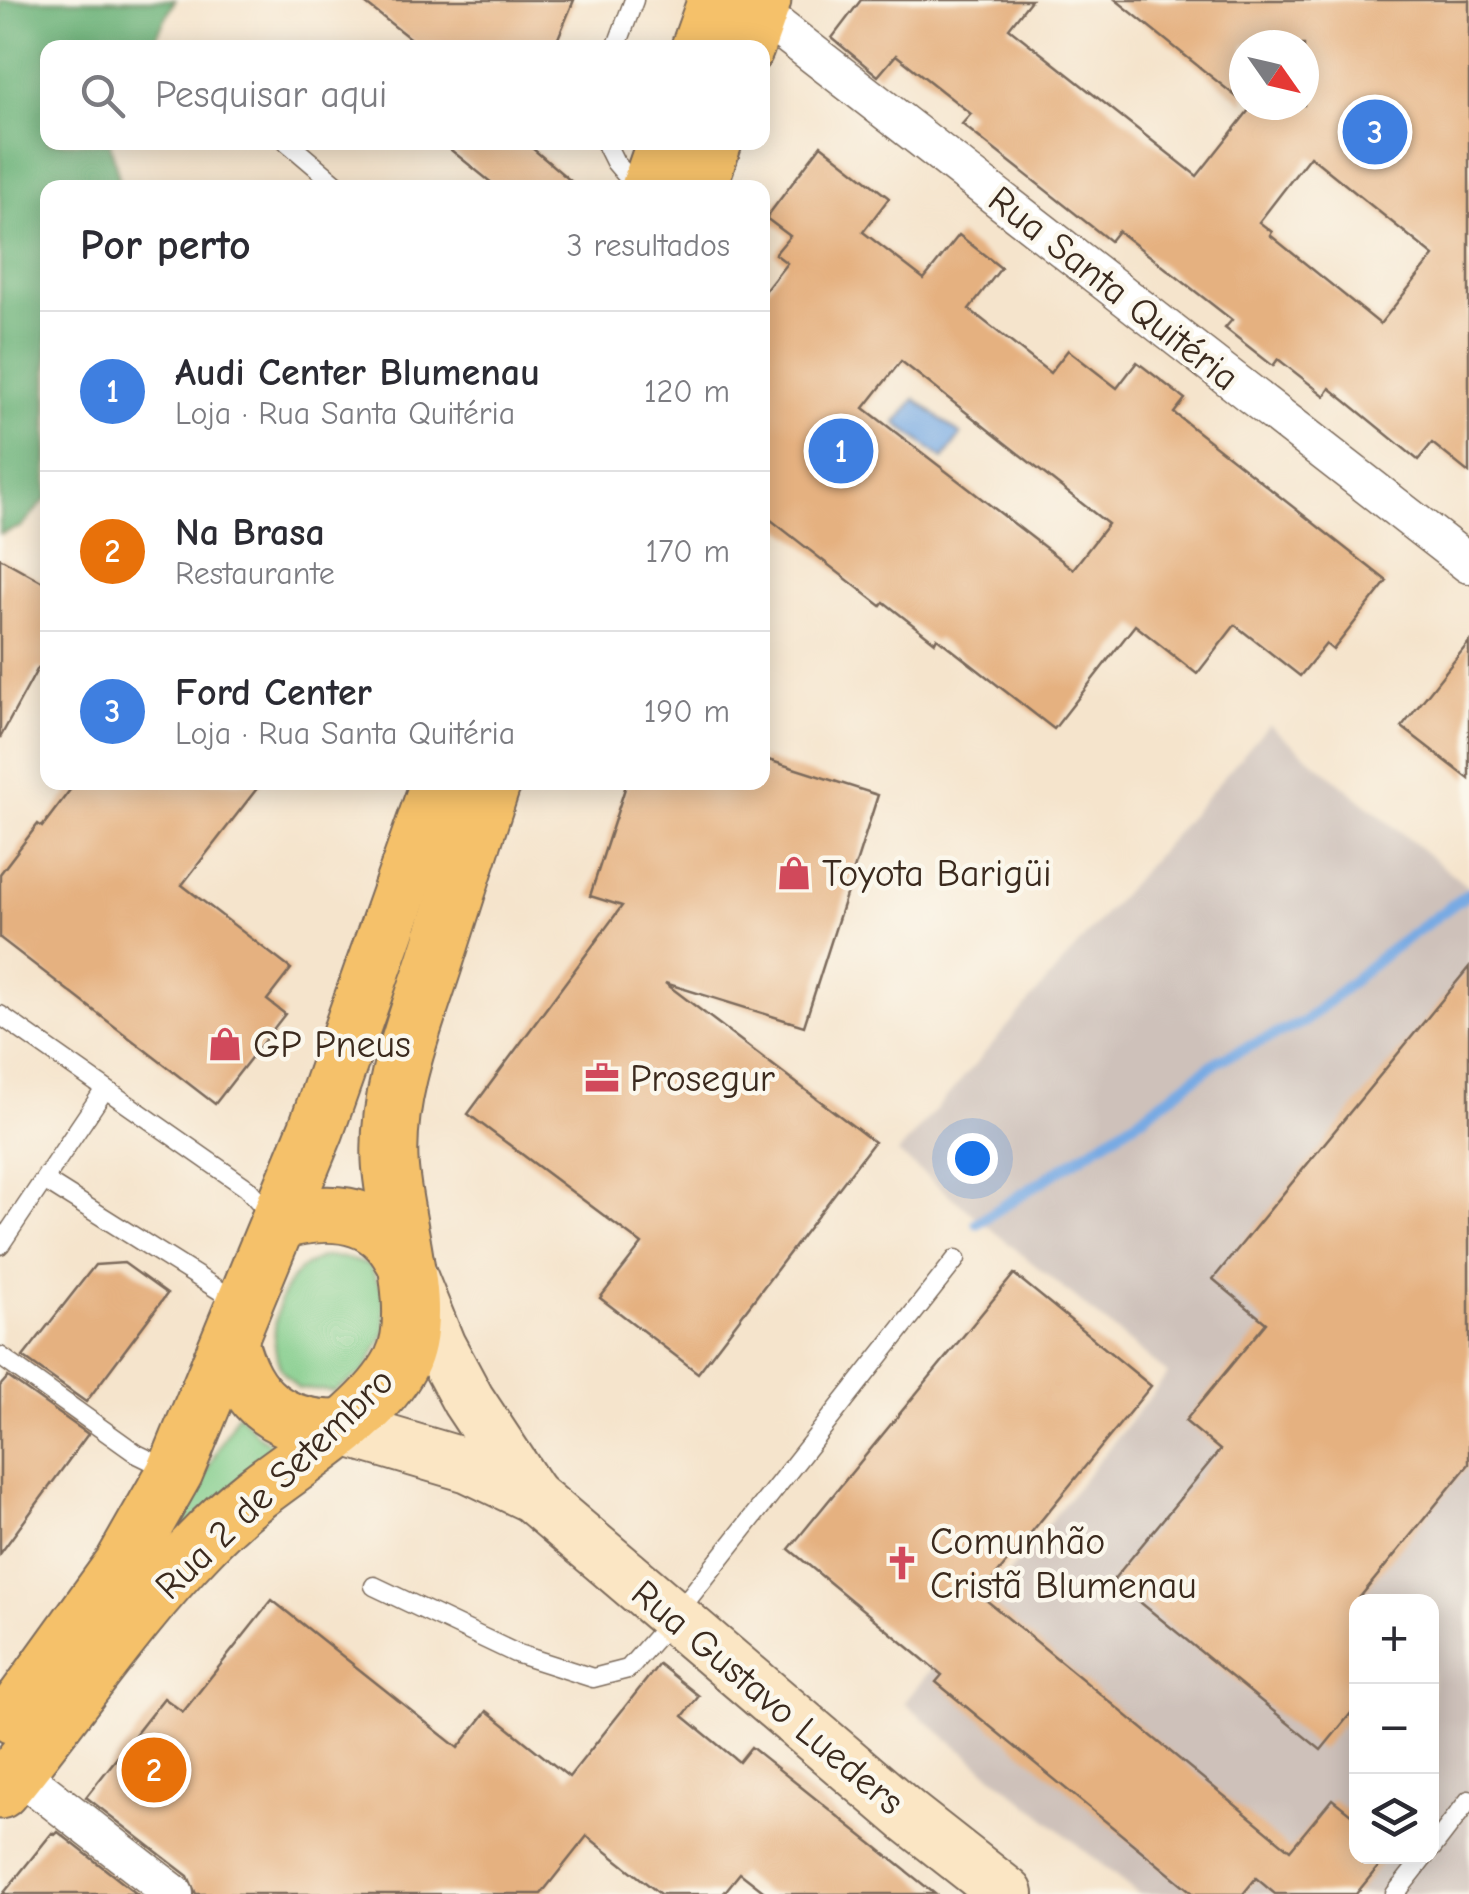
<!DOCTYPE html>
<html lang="pt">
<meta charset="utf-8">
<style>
body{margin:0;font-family:"Comic Neue",sans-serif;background:#f2f2f3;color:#2b2b33}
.controls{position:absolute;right:30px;bottom:30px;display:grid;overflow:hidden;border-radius:20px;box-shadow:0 5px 25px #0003}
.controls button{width:90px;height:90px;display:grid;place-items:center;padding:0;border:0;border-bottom:2px solid #e1e1e2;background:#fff;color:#2b2b33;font:50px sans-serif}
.compass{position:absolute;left:1229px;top:30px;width:90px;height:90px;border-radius:50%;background:#fff;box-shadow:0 5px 25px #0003;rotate:124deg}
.you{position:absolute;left:972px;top:1158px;width:35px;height:35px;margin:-25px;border:8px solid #fff;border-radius:50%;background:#1a73e8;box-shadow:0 0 0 15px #1a73e833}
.badge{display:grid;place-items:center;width:65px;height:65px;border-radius:50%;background:#d93025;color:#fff;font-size:32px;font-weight:700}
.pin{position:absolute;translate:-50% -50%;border:5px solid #fff;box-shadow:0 2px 10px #0006}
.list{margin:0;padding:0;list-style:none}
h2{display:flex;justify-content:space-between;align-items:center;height:130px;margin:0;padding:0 40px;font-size:42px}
h2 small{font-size:32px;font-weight:400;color:#7c7c81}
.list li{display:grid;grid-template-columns:65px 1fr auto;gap:30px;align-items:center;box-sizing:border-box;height:160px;padding:0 40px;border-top:2px solid #e1e1e2}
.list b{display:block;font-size:38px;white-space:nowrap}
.list p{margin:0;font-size:32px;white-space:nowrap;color:#7c7c81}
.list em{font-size:32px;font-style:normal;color:#7c7c81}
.icon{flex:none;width:55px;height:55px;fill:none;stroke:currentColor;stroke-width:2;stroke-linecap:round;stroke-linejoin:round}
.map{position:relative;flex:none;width:1469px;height:1894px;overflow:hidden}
.search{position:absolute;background:#fff;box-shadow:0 5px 25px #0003;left:40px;top:40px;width:730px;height:110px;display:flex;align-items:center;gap:25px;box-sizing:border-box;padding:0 35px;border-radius:20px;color:#7c7c81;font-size:38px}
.panel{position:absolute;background:#fff;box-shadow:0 5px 25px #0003;left:40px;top:180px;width:730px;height:610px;border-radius:20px}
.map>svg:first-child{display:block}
.industrial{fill:#cec1ba;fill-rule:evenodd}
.green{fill:#81cc8a;stroke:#5e7b54;stroke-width:2.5}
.forest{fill:#68b076;stroke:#526d4a;stroke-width:2.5}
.water{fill:#78aae3;stroke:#5a6a80;stroke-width:2.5}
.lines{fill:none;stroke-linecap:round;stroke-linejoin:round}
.stream{stroke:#78aae3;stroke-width:11}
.building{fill:#e5b180;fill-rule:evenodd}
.service-casing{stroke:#7c6b5b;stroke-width:21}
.minor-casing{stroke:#7c6b5b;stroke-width:41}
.secondary-casing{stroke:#7c6b5b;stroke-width:56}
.primary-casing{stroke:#7c6b5b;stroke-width:59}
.service{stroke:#fff;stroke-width:18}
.minor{stroke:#fff;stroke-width:38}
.secondary{stroke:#fbe6c4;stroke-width:52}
.primary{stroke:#f5c16b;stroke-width:55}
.labels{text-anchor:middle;stroke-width:9;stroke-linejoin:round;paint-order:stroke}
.street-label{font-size:38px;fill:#3b2a1e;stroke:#fbf7ec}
.poi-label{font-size:38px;fill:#3b2a1e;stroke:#fbf7ec;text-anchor:start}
</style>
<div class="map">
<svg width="1469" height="1894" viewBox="0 0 1469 1894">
<rect width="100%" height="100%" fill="#fbf7ec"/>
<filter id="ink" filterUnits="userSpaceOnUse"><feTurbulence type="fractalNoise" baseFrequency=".01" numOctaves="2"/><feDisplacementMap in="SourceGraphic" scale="20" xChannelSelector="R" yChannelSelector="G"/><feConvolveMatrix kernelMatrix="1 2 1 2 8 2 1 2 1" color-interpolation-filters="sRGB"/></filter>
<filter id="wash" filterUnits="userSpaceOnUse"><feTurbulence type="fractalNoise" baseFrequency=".0048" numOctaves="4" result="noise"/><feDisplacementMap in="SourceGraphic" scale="40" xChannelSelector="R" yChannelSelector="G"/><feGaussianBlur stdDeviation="2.25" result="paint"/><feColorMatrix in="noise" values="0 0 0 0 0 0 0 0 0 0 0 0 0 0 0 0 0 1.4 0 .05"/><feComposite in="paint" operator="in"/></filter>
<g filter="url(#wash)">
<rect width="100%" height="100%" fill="#f5e4cc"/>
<!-- industrial -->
<path class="industrial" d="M1269,725L1469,888V1890L1466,1894H1138L904,1703L1168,1374L898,1153ZM1356,1602H1432V1856H1356Z"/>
<!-- green -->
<g class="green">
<path d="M322,1257L344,1258L369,1265L383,1291L386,1331L364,1372L334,1391L298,1388C292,1381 281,1373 279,1364C269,1335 277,1288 302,1268C307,1264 316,1260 322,1257Z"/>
<polygon points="238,1413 258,1435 281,1451 165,1546"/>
</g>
<!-- forest -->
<polygon class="forest" points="0,0 175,0 151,47 48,48 48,142 110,143 121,187 48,188 47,498 21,527 0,534"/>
<!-- water -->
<polygon class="water" points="915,399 961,435 943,459 896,423"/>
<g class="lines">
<!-- stream -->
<polyline class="stream" points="977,1223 1139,1119 1219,1060 1304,1022 1381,957 1469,893"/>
</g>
<g id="blocks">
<!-- building -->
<g class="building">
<polygon points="361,0 574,0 554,48 422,48"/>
<path d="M861,0H1031L1009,28L1197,176L1253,105H1304V45H1244V103L1116,0H1469V473L1432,443L1418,460L1330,388L1325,396L1278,359L1273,366L1225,328L1232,320L1118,231L1110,241L962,124L971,114L896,55L878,76L872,71L832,38ZM1310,156L1434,256L1380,324L1270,235L1272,232L1259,222Z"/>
<polygon points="441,142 525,142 579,188 498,188"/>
<path d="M821,145L889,198L863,232L924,279L959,235L1001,268L969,309L1050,373L1068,350L1117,388L1137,362L1185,399L1174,413L1387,581L1333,650L1326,644L1300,676L1235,625L1197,674L1135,625L1054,729L937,638L935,642L884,602L881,606L762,513V295L787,263L775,254L790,236L766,218ZM901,361L1108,524L1073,569L864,408Z"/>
<polygon points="0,558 48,585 48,674 38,668 0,738"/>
<polygon points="1469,642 1469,779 1402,727"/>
<polygon points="762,758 878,795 804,1026 665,983 874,1142 698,1373 600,1298 642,1244 468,1114 622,906 590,896 627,782 762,782"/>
<polygon points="76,782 262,782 182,885 291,969 267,1000 285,1014 215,1104 0,938 0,874 38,824 42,827"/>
<polygon points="1469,967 1469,1464 1356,1602 1356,1707 1321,1750 1113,1580 1220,1450 1185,1421 1266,1323 1213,1279"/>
<polygon points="124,1263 167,1294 86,1402 23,1357 95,1265"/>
<polygon points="1014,1274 1151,1386 980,1595 1290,1850 1332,1799 1356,1818 1356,1856 1387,1856 1356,1894 1275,1894 1256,1878 1243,1894 1194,1894 936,1682 942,1675 789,1549"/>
<polygon points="8,1377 88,1434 0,1554 0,1386"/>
<polygon points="272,1600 458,1748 487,1711 569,1777 659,1664 699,1696 683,1716 739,1762 751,1747 935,1894 767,1894 740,1873 723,1894 660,1894 587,1836 541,1894 196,1894 188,1876 86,1797 164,1698 183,1712"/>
<polygon points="58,1832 137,1894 3,1894 52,1833 55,1835"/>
</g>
</g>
</g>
<g filter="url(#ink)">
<use href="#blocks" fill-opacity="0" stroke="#7c6b5b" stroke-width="2.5"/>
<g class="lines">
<!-- service casing -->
<g class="service-casing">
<g id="service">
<polyline points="616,48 634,0"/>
<polyline points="287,142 341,188"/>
<polyline points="605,142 615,162 637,188"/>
<polyline points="0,1015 247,1188 272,1216"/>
<polyline points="44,1180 238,1302"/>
<polyline points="0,1245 105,1089"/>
<polyline points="0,1356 137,1454 170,1470"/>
<polyline points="374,1586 515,1653 593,1678 628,1669 674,1617 956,1259"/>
<polyline points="1432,1848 1469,1800"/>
<polyline points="1395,1894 1425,1856"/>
</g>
</g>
<!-- minor casing -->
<g class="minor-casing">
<g id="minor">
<polyline points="759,12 1469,564"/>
<polyline points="16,1771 174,1894"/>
</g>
</g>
<!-- secondary casing -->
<g class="secondary-casing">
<g id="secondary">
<polyline points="408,1270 439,1346 468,1400 531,1495"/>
<polyline points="340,1428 469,1466 532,1496 909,1817 1007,1894"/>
</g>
</g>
<!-- primary casing -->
<g class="primary-casing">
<g id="primary">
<polyline points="699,48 716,0"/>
<polyline points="746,48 763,0"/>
<polyline points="649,188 665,142"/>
<polyline points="698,188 714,142"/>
<path d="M278,1222C314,1212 358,1207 387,1237C395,1244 400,1255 406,1264"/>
<path d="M230,1342C245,1401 279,1429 340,1428"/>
<polyline points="13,1716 122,1565 175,1472 316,1130 439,782"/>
<path d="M0,1791C68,1709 126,1620 200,1544C217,1526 237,1508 256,1493C303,1456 373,1416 401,1362C427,1311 392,1216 390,1160C387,1092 414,1027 435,962C454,902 473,842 493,782"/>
</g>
</g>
<!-- service -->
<use href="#service" class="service"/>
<!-- minor -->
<use href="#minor" class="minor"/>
<!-- secondary -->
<use href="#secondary" class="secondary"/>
<!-- primary -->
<use href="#primary" class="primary"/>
</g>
</g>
<!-- icons -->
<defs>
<g id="shop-bare" transform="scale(2.7)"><path d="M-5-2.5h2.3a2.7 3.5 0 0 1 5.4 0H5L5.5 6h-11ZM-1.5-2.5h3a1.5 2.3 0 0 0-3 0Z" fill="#d1495b" stroke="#fbf7ec" stroke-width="2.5" paint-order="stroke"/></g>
<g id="office-bare" transform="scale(2.7)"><path d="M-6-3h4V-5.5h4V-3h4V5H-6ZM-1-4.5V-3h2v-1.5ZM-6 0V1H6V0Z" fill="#d1495b" stroke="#fbf7ec" stroke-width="2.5" paint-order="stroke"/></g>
<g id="church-bare" transform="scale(2.7)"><path d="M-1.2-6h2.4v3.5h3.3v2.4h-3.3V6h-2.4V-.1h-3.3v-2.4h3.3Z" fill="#d1495b" stroke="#fbf7ec" stroke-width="2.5" paint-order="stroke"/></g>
</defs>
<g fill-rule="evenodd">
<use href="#shop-bare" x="794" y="873"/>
<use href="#shop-bare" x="225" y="1044"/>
<use href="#office-bare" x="602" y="1078"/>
<use href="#church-bare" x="902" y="1563"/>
</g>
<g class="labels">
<!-- street labels -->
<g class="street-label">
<text transform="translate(1114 288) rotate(38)" y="13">Rua Santa Quitéria</text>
<text transform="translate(274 1483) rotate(-44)" y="13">Rua 2 de Setembro</text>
<text transform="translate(768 1697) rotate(40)" y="13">Rua Gustavo Lueders</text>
</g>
<!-- poi labels -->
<g class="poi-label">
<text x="822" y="886">Toyota Barigüi</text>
<text x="253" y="1057">GP Pneus</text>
<text x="630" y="1091">Prosegur</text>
<text x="930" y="1554">Comunhão<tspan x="930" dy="44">Cristã Blumenau</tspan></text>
</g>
</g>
</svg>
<div class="controls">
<button>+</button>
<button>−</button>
<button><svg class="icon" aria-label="layers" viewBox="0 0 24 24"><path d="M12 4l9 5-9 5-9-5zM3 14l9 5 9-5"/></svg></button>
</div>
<svg class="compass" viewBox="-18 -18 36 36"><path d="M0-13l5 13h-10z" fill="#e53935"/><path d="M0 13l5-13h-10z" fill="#7c7c81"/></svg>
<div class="you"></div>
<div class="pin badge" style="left:841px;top:451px;background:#3f7fe0">1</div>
<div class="pin badge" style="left:154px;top:1770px;background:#e8710a">2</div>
<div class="pin badge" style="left:1375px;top:132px;background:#3f7fe0">3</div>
<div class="search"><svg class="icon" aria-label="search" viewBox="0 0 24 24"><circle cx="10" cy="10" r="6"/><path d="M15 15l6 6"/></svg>Pesquisar aqui</div>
<section class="panel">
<h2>Por perto<small>3 resultados</small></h2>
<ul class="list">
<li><span class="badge" style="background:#3f7fe0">1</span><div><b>Audi Center Blumenau</b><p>Loja · Rua Santa Quitéria</p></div><em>120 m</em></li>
<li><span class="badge" style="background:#e8710a">2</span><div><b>Na Brasa</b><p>Restaurante</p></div><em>170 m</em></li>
<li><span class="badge" style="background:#3f7fe0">3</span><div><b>Ford Center</b><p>Loja · Rua Santa Quitéria</p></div><em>190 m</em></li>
</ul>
</section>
</div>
